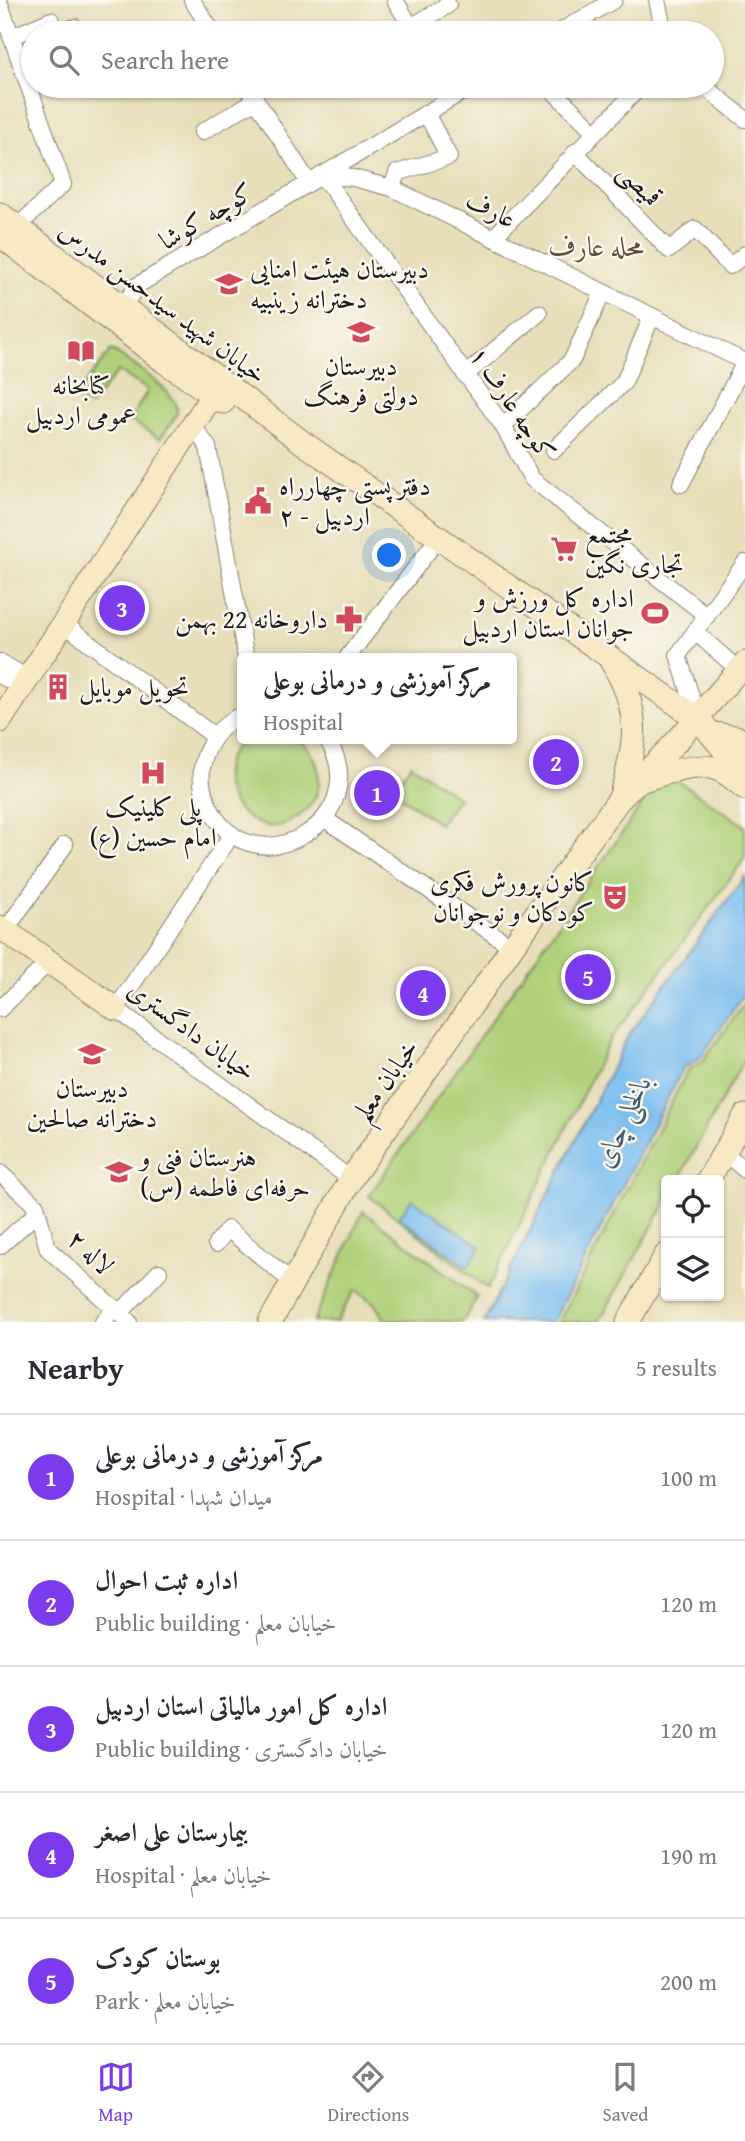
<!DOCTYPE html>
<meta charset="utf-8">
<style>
body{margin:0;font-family:"Gentium Book Plus",Amiri,serif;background:#f2f2f3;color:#2b2b33}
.controls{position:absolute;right:21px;bottom:21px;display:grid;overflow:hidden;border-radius:7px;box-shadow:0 2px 5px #0004}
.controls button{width:63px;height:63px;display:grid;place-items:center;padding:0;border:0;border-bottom:2px solid #e1e1e2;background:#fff;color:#2b2b33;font:35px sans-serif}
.you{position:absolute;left:390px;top:556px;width:24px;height:24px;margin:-18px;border:5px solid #fff;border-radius:50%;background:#1a73e8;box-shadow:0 0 0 10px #1a73e833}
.badge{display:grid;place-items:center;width:46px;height:46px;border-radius:50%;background:#7c3aed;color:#fff;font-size:23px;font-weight:700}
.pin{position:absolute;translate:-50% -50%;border:4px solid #fff;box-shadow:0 2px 7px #0006}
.popup{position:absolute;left:237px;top:653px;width:280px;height:91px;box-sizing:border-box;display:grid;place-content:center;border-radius:7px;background:#fff;filter:drop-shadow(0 2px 5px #0005);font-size:23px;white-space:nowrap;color:#7c7c81}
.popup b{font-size:26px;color:#2b2b33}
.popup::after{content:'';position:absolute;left:50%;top:100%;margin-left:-14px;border:14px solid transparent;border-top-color:#fff}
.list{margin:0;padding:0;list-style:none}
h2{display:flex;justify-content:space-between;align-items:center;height:91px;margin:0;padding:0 28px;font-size:30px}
h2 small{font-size:23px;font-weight:400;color:#7c7c81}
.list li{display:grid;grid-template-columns:46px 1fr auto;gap:21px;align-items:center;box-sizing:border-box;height:126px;padding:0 28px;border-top:2px solid #e1e1e2}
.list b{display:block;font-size:26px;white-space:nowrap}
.list p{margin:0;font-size:23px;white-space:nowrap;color:#7c7c81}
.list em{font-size:23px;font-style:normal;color:#7c7c81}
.icon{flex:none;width:38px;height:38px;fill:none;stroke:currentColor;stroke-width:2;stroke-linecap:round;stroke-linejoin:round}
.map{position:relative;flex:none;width:745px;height:1322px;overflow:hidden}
.search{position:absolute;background:#fff;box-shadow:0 2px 5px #0004;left:21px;right:21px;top:21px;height:77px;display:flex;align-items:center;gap:18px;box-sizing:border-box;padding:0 24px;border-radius:38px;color:#7c7c81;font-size:26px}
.sheet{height:721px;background:#fff}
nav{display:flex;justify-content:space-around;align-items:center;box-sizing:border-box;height:98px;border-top:2px solid #e1e1e2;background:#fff;font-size:19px;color:#7c7c81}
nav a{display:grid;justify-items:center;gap:4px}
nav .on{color:#7c3aed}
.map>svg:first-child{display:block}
.green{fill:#b0d17a;stroke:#66764b;stroke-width:2}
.water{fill:#79bdf0;stroke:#4a6c86;stroke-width:2}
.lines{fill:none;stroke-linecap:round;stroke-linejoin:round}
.street-casing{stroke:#827d6a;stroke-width:18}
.secondary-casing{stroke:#827d6a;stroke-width:25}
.street{stroke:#fff;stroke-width:16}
.secondary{stroke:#f8e8c3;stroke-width:23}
.labels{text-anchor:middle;stroke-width:5;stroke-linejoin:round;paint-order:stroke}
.street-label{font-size:26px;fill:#1c1c1c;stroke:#fbf7ec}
.poi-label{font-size:26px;fill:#1c1c1c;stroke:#fbf7ec;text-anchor:start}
.neighbourhood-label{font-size:28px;fill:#624e3a;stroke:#fbf7ec}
.water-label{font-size:28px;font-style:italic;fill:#415c71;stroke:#fbf7ec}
</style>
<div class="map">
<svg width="745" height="1322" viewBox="0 0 745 1322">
<rect width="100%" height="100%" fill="#fbf7ec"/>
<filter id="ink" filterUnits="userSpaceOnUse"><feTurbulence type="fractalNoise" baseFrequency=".0143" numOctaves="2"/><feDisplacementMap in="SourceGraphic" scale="14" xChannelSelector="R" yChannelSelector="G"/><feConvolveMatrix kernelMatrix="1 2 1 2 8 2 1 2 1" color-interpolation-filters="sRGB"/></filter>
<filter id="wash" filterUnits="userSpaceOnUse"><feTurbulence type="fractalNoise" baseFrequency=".00686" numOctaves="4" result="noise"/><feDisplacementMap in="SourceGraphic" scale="28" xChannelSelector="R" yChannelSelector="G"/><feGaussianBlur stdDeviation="1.57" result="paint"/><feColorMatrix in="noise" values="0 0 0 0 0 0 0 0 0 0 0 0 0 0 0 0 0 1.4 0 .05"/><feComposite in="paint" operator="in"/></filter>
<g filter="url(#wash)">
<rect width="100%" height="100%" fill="#e8deb9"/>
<!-- green -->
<g class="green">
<path d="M111,350C126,360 181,393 177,412C175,421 165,431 160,439L130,420L148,390L118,371L90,406L75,397Z"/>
<path d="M246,739H297C311,747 319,763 319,779C319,794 311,807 299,816C250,855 193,771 246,739Z"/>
<polygon points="411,764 458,798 439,824 392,790"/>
<polygon points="669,775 745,826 745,858 608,1043 488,1289 369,1196 657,783"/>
<polygon points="745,1003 745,1058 678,1180 666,1180 666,1202 599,1322 559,1322 688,1070 702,1062"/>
<polygon points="363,1211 477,1297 463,1322 385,1320 374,1303 355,1290 336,1322 313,1322"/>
</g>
<!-- water -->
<g class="water">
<polygon points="745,876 745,993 700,1058 683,1068 553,1322 484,1322 628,1036"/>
<polygon points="412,1199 481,1247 467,1267 399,1217"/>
</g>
</g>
<g filter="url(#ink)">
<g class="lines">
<!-- street casing -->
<g class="street-casing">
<g id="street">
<polyline points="192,0 213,33"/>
<polyline points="395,0 411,27 448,5"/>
<polyline points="657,0 664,33"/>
<polyline points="0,4 63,184 17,227"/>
<polyline points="59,33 75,27 78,33"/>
<polyline points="558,33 614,0"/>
<polyline points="11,37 51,20 55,33"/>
<polyline points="247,86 309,183"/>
<polyline points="548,86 595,132"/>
<polyline points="704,86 745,119"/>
<polyline points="202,132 256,100"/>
<polyline points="575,152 669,250 695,229 730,266 745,254"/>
<polyline points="322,175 503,426 532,479 707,616"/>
<polyline points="322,175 353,178 392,188 745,362"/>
<polyline points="392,188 397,173 449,157 426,113"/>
<polyline points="493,238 641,86"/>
<polyline points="122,307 138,285 472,86"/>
<polyline points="465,375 539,313"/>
<polyline points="503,426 572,360 603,292"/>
<polyline points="198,433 208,447 246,658"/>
<polyline points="554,450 624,382 652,316"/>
<polyline points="681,484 745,362"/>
<polyline points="64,624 214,736"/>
<polyline points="695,632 739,670"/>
<polyline points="347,658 439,537"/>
<polyline points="0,662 29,679"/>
<polyline points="0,675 22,688"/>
<path d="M242,715C220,724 206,745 202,768C200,783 204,797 211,810C254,891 378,819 327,739"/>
<polyline points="698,719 678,655 745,563"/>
<polyline points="325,819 512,947"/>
<polyline points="232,834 116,1009 351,1179"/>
<polyline points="5,931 65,845"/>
<polyline points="0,1009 48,963"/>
<polyline points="724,1152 745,1170"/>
<polyline points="0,1173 36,1206 48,1249 129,1322"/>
<polyline points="216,1244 228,1229 291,1281"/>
<polyline points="0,1246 38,1212"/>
<polyline points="120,1313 159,1272"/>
<polyline points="103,1322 116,1308"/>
</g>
</g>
<!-- secondary casing -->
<g class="secondary-casing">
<g id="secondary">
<path d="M0,214L302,442L698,719C716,738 723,753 745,769"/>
<polyline points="0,235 165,362 223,402"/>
<path d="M611,661C642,710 637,744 620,798"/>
<polyline points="0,721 221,382"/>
<polyline points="713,734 736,737 745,743"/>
<path d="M640,781C658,775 699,762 717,769C727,772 737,782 745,788"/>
<polyline points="0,927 116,1009"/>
<polyline points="708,1180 745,1116"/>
<polyline points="270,1322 351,1179 512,947 618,801 676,742 745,663"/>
<polyline points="628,1322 666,1255"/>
</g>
</g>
<!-- street -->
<use href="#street" class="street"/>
<!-- secondary -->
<use href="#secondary" class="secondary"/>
</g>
</g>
<!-- icons -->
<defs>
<g id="school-bare" transform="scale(2.1)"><path d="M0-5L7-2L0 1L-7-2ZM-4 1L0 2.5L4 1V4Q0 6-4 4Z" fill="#d1495b" stroke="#fbf7ec" stroke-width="2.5" paint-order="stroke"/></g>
<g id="library-bare" transform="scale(2.1)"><path d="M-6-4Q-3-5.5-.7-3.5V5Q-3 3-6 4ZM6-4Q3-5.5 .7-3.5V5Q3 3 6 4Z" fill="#d1495b" stroke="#fbf7ec" stroke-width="2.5" paint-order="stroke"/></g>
<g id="civic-bare" transform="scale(2.1)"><path d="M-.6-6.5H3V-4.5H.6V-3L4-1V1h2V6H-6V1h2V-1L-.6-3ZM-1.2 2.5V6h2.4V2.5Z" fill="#d1495b" stroke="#fbf7ec" stroke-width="2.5" paint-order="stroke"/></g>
<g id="supermarket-bare" transform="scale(2.1)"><path d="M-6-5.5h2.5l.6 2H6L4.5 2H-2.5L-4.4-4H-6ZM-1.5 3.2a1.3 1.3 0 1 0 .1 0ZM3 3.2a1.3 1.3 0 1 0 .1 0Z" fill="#d1495b" stroke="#fbf7ec" stroke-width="2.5" paint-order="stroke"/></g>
<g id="stadium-bare" transform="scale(2.1)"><path d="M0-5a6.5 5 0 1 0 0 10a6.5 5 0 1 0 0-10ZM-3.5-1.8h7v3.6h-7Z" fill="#d1495b" stroke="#fbf7ec" stroke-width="2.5" paint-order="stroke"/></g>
<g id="pharmacy-bare" transform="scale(2.1)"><path d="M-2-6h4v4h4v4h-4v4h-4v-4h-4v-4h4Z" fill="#d1495b" stroke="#fbf7ec" stroke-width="2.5" paint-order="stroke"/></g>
<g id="building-bare" transform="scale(2.1)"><path d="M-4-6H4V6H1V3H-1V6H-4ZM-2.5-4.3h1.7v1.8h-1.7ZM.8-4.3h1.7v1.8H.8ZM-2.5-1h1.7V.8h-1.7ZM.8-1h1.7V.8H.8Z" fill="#d1495b" stroke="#fbf7ec" stroke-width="2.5" paint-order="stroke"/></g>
<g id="hospital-bare" transform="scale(2.1)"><path d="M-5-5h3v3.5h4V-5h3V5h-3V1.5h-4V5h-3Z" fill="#d1495b" stroke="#fbf7ec" stroke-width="2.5" paint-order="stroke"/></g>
<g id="theatre-bare" transform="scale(2.1)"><path d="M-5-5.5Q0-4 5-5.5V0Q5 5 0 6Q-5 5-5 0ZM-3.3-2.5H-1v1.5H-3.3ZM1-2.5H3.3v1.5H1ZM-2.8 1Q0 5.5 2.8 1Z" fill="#d1495b" stroke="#fbf7ec" stroke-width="2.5" paint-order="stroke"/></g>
</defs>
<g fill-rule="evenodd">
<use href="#school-bare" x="229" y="284"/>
<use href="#school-bare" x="361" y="332"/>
<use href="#library-bare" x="81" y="351"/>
<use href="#civic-bare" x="258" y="501"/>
<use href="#supermarket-bare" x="564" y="549"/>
<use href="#stadium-bare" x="655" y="613"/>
<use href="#pharmacy-bare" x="349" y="619"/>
<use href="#building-bare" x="58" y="687"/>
<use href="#hospital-bare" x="153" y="773"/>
<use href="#theatre-bare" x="615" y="897"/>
<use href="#school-bare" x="92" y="1054"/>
<use href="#school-bare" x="119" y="1172"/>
</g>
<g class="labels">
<!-- street labels -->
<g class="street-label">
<text transform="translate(640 184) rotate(46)" y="9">قمیصی</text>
<text transform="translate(491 209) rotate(26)" y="9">عارف</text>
<text transform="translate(206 216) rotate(-31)" y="9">کوچه کوشا</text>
<text transform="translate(163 302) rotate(37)" y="9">خیابان شهید سیدحسن مدرس</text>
<text transform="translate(513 403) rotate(56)" y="9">کوچه عارف ۱</text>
<text transform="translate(192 1030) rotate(36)" y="9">خیابان دادگستری</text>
<text transform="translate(385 1080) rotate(-55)" y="9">خیابان معلم</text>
<text transform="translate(91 1252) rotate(44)" y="9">لاله ۲</text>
</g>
<!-- poi labels -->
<g class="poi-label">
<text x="250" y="278">دبیرستان هیئت امنایی<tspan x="250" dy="30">دخترانه زینبیه</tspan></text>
<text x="361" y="375" text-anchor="middle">دبیرستان<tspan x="361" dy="30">دولتی فرهنگ</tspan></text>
<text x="81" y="394" text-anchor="middle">کتابخانه<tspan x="81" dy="30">عمومی اردبیل</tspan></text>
<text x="279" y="495">دفتر پستی چهارراه<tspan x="279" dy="30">اردبیل - ۲</tspan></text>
<text x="585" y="543">مجتمع<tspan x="585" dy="30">تجاری نگین</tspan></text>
<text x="634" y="607" text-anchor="end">اداره کل ورزش و<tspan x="634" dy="30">جوانان استان اردبیل</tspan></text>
<text x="328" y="628" text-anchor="end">داروخانه 22 بهمن</text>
<text x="79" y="696">تحویل موبایل</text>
<text x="153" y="816" text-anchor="middle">پلی کلینیک<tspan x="153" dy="30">امام حسین (ع)</tspan></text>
<text x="594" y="891" text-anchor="end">کانون پرورش فکری<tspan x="594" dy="30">کودکان و نوجوانان</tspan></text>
<text x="92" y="1097" text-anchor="middle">دبیرستان<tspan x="92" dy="30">دخترانه صالحین</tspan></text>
<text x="140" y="1166">هنرستان فنی و<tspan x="140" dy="30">حرفه‌ای فاطمه (س)</tspan></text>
</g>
<!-- neighbourhood labels -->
<g class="neighbourhood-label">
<text x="596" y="256">محله عارف</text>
</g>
<!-- water labels -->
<g class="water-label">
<text transform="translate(622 1121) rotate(-65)" y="10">بالخلی چای</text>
</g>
</g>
</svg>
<div class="controls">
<button><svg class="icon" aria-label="locate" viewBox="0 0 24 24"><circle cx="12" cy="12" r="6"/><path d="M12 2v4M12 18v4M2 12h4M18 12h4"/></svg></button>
<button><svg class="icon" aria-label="layers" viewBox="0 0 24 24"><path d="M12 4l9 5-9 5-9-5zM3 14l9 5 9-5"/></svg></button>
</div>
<div class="you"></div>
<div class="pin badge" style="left:377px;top:793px">1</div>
<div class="popup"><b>مرکز آموزشی و درمانی بوعلی</b>Hospital</div>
<div class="pin badge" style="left:556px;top:762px">2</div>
<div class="pin badge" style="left:122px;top:608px">3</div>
<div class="pin badge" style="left:423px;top:993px">4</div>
<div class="pin badge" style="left:588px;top:977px">5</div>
<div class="search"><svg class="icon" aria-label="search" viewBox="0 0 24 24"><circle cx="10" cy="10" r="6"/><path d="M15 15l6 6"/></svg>Search here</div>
</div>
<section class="sheet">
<h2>Nearby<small>5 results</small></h2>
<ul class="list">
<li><span class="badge">1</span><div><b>مرکز آموزشی و درمانی بوعلی</b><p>Hospital · میدان شهدا</p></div><em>100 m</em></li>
<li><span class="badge">2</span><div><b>اداره ثبت احوال</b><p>Public building · خیابان معلم</p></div><em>120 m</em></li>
<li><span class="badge">3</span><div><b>اداره کل امور مالیاتی استان اردبیل</b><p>Public building · خیابان دادگستری</p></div><em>120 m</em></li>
<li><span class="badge">4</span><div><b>بیمارستان علی اصغر</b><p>Hospital · خیابان معلم</p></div><em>190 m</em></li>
<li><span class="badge">5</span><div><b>بوستان کودک</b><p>Park · خیابان معلم</p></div><em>200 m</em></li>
</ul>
</section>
<nav>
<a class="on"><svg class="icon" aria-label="map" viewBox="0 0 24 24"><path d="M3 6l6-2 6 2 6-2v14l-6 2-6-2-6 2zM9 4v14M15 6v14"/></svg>Map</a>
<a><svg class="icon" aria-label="directions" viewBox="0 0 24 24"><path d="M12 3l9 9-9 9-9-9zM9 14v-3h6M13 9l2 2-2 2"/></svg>Directions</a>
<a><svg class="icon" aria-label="saved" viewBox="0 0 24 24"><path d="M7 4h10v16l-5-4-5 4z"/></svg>Saved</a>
</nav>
